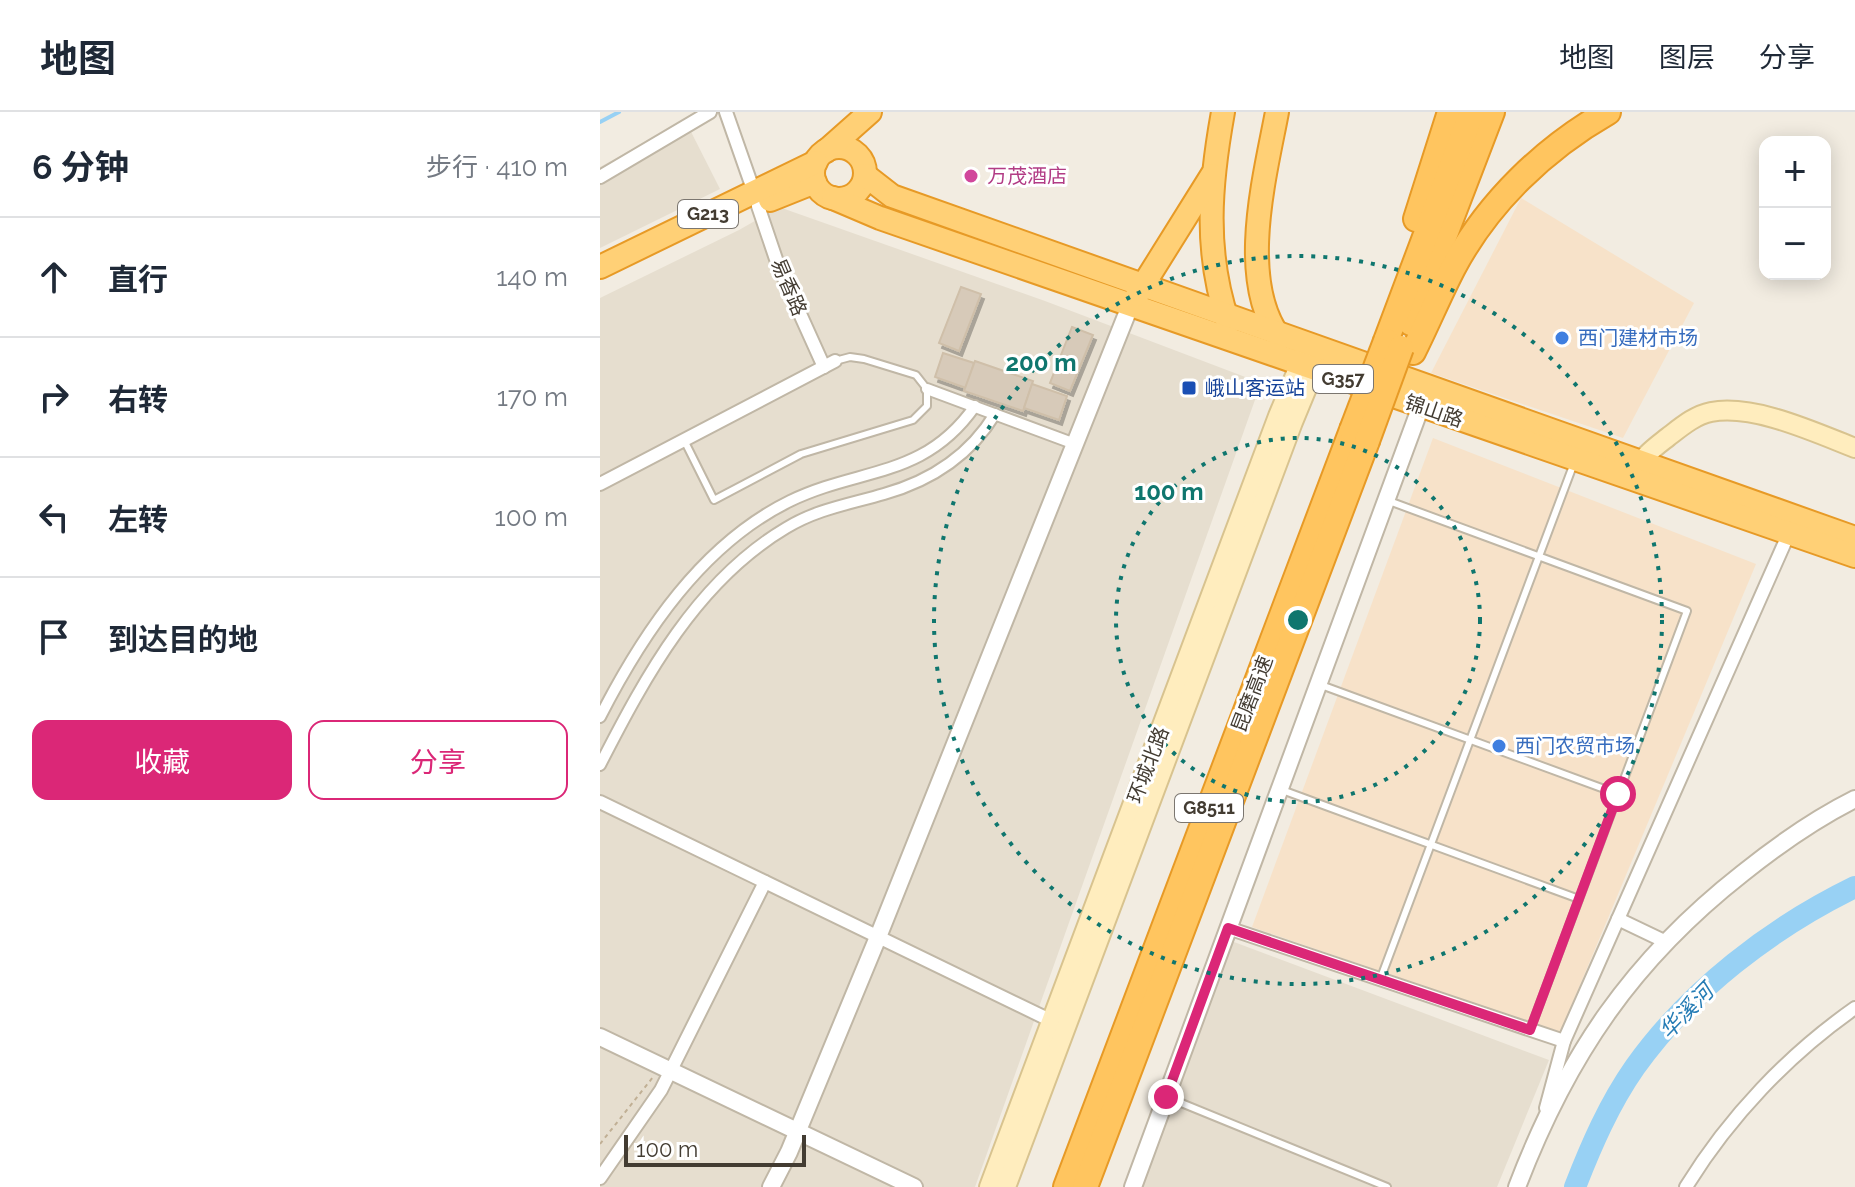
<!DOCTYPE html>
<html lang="zh">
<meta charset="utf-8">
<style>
body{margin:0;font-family:Raleway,"Noto Sans SC",sans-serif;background:#f2f2f3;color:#1f2937}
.controls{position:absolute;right:24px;top:24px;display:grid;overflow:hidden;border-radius:16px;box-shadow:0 4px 20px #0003}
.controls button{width:72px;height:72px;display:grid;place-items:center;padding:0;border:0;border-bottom:2px solid #e0e1e3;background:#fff;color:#1f2937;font:40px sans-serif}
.scale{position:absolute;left:24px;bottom:20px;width:182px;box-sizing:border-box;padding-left:8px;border:4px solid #433c32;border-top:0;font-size:22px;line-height:28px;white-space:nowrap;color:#433c32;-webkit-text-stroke:6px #fff;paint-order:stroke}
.stop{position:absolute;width:24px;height:24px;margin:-18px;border:6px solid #db2777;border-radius:50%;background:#fff}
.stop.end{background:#db2777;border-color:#fff;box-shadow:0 2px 8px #0008}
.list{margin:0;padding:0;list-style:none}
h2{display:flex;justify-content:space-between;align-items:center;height:104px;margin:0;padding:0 32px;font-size:34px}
h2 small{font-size:26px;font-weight:400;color:#747a83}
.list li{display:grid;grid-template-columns:52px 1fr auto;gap:24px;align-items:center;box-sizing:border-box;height:120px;padding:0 32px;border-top:2px solid #e0e1e3}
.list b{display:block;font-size:30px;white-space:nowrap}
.list em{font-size:26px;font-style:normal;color:#747a83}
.actions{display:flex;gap:16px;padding:24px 32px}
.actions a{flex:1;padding:18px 0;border:2px solid #db2777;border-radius:16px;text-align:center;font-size:28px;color:#db2777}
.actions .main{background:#db2777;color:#fff}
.icon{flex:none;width:44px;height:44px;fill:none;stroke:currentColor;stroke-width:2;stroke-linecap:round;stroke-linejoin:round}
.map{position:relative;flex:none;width:1255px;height:1075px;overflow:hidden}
header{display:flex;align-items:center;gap:48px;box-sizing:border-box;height:112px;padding:0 40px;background:#fff;border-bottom:2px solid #e0e1e3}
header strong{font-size:38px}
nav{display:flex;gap:44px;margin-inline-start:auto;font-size:28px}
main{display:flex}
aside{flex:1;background:#fff}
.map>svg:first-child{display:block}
.residential{fill:#e6decf}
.commercial{fill:#f7e2c9}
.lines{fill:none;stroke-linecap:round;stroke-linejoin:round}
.stream{stroke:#98d1f4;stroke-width:4}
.river{stroke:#98d1f4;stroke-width:22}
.building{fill:#d7cab9;stroke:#cfbfa9;stroke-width:2;filter:url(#shadow)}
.service-casing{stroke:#c0b7a6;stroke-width:10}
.pedestrian-casing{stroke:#c0b7a6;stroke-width:14}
.minor-casing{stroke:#c0b7a6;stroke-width:16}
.tertiary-casing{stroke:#c0b7a6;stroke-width:20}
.secondary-casing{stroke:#d8c38f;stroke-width:22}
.trunk-casing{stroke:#e79a26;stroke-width:26}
.motorway-casing{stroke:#e79a26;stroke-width:28}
.path{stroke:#c0af94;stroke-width:2;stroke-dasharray:4 4;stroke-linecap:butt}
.service{stroke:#fff;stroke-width:6}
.pedestrian{stroke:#fff;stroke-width:10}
.minor{stroke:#fff;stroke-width:12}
.tertiary{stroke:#fff;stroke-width:16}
.secondary{stroke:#ffedbe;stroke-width:18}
.trunk{stroke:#ffd076;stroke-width:22}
.motorway{stroke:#ffc55f;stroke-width:24}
.motorway-bridge-casing{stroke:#e79a26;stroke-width:28;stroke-linecap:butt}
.motorway-bridge{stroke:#ffc55f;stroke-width:24}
.route{stroke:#db2777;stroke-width:10}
.ring{fill:none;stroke:#0f766e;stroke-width:4;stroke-dasharray:4 8}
.hotel-dot{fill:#d1479c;stroke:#fff;stroke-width:3}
.shop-dot{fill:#3f7fe0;stroke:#fff;stroke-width:3}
.transit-dot{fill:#1a4fb4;stroke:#fff;stroke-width:3}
.labels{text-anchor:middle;stroke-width:6;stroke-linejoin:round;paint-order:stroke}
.shield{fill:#fff;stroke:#7b7670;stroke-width:2}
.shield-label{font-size:18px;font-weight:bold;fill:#433c32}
.hotel-label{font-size:20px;fill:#b23c85;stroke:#fff;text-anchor:start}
.street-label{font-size:20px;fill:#433c32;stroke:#fff}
.shop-label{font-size:20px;fill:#366cbe;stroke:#fff;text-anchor:start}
.transit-label{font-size:20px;fill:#164399;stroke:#fff;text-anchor:start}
.water-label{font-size:22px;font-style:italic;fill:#257cb5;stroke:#fff}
.centre{fill:#0f766e;stroke:#fff;stroke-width:4}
.ring-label{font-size:24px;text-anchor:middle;font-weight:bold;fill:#0f766e;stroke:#fff;stroke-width:6;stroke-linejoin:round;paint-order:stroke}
</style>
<header>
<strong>地图</strong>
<nav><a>地图</a><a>图层</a><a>分享</a></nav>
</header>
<main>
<aside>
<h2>6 分钟<small>步行 · 410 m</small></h2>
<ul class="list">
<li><svg class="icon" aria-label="ahead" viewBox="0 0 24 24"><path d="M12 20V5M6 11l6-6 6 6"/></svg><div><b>直行</b></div><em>140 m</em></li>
<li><svg class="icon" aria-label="right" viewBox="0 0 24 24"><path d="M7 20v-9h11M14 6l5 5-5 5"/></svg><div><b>右转</b></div><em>170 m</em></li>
<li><svg class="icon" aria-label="left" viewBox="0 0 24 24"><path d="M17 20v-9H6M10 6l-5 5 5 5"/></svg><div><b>左转</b></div><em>100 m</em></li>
<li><svg class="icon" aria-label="arrive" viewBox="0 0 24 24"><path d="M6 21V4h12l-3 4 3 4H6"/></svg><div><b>到达目的地</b></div></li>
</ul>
<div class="actions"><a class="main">收藏</a><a>分享</a></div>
</aside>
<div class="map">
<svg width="1255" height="1075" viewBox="0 0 1255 1075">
<defs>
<filter id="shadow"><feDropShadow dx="3" dy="5" stdDeviation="0" flood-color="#0004"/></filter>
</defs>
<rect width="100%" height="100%" fill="#f2ece1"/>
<!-- residential -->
<g class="residential">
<polygon points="85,8 120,77 0,136 0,55"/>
<polygon points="179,95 445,189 661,271 375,1075 0,1075 0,186 139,118"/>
<polygon points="626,827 949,948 897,1075 540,1075"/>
</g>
<!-- commercial -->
<g class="commercial">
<polygon points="921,86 1094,191 1023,326 831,261"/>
<polygon points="833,326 1156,452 960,921 652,815"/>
</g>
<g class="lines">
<!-- stream -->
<polyline class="stream" points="0,10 19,0"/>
<!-- river -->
<path class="river" d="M975,1075C991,1034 1009,992 1035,955C1090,878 1171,816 1255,775"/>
</g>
<!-- building -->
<g class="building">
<polygon points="361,175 381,182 359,239 339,231"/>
<polygon points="472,215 493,223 470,279 450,271"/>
<polygon points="343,241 374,251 366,276 335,265"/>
<polygon points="375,249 433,269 423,299 364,279"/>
<polygon points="432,272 467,284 459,308 424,296"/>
</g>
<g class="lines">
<!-- service casing -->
<g class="service-casing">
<g id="service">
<polyline points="84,328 114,388 201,342 313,308 327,294 327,277 316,263 264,247 250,245 235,249"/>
<polyline points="789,389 1087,499 930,918"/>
<polyline points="721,573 1018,682"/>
<polyline points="682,678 979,787"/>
<polyline points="780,868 974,351"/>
<polyline points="569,986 787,1075"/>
</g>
</g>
<!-- pedestrian casing -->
<g class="pedestrian-casing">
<g id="pedestrian">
<polyline points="327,277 475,332"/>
<path d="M0,605C43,521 102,432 190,389C260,355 324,367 375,294"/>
<path d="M0,653C46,563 97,469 186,416C217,397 250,392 284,382C330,369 370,343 395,302"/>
</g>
</g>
<!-- minor casing -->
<g class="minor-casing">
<g id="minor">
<polyline points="126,0 154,80"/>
<polyline points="0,65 110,0"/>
<polyline points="158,94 178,153 224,255"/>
<polyline points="0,372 235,249"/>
<polyline points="0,690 456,911"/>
<polyline points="1018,807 1064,829"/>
<polyline points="628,816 964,929"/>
<polyline points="946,996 964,929 1189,421"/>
<polyline points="0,1066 61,978 165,770"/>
<path d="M1086,1075C1129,1005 1188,943 1255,896"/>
</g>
</g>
<!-- tertiary casing -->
<g class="tertiary-casing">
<g id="tertiary">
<polyline points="0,925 314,1075"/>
<polyline points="171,1075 189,1040 278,825 530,194"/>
<polyline points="533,1075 825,283"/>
<path d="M917,1075C967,944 1032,848 1143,761C1178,733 1215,707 1255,687"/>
</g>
</g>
<!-- secondary casing -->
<g class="secondary-casing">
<g id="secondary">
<path d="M1035,361C1042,344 1054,336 1068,325C1081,315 1095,303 1111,300C1154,292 1214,320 1255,336"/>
<polyline points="389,1075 678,304 704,242"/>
<polyline points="406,1075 693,310 719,247"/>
</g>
</g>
<!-- trunk casing -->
<g class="trunk-casing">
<g id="trunk">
<path d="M623,0C610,72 604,139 628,210"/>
<path d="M677,0C665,64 637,168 680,226"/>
<circle cx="239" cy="61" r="26"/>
<polyline points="226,39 270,0"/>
<polyline points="265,63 292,84 1255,426"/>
<polyline points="233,86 280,106 1255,444"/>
<polyline points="170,88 215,70"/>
<polyline points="0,155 216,50"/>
<polyline points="537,183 612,63"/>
</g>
</g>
<!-- motorway casing -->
<g class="motorway-casing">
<g id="motorway">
<polyline points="816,107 850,0"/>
<polyline points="811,211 892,0"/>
<polyline points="786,229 872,0"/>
<path d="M813,240C827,212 839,183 853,156C888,90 945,36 1008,0"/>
<polyline points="466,1075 752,318"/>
<polyline points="485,1075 767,329"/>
</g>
</g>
<!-- path -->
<polyline class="path" points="0,1032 53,965"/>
<!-- service -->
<use href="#service" class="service"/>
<!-- pedestrian -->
<use href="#pedestrian" class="pedestrian"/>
<!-- minor -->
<use href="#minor" class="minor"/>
<!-- tertiary -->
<use href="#tertiary" class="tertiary"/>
<!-- secondary -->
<use href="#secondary" class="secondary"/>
<!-- trunk -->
<use href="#trunk" class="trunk"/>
<!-- motorway -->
<use href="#motorway" class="motorway"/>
<!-- motorway-bridge casing -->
<g class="motorway-bridge-casing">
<g id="motorway-bridge">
<polyline points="752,318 786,229"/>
<polyline points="767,329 801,236"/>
</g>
</g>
<!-- motorway-bridge -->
<use href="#motorway-bridge" class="motorway-bridge"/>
</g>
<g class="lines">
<!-- route -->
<polyline class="route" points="566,985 628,816 930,918 1018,682"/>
</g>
<!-- distance rings -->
<g class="ring">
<circle cx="698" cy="508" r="182"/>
<circle cx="698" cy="508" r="364"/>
</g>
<!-- markers -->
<circle class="hotel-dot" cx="371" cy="64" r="8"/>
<g class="shop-dot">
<circle cx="962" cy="226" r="8"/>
<circle cx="899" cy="634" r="8"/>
</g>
<rect class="transit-dot" x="581" y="268" width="16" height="16" rx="4"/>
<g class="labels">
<!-- shield labels -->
<g class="shield">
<rect x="78" y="88" width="60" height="28" rx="6"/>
<rect x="713" y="253" width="60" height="28" rx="6"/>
<rect x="575" y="682" width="68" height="28" rx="6"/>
</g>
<g class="shield-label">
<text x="108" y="108">G213</text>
<text x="743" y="273">G357</text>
<text x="609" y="702">G8511</text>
</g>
<!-- hotel labels -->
<g class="hotel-label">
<text x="387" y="71">万茂酒店</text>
</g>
<!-- street labels -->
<g class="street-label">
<text transform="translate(189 175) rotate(67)" y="7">易香路</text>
<text transform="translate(834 299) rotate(19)" y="7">锦山路</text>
<text transform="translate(652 582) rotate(-69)" y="7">昆磨高速</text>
<text transform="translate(548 653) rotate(-69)" y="7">环城北路</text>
</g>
<!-- shop labels -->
<g class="shop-label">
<text x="978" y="233">西门建材市场</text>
<text x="915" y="641">西门农贸市场</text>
</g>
<!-- transit labels -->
<g class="transit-label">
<text x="605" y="283">峨山客运站</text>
</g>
<!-- water labels -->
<g class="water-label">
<text transform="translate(1086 899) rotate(-46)" y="8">华溪河</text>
</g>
</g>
<circle cx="698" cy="508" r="12" class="centre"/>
<g class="ring-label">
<text x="441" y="259">200 m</text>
<text x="569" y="388">100 m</text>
</g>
</svg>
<div class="controls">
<button>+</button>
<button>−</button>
</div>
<div class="scale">100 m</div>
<div class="stop" style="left:1018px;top:682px"></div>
<div class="stop end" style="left:566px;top:985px"></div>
</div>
</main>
